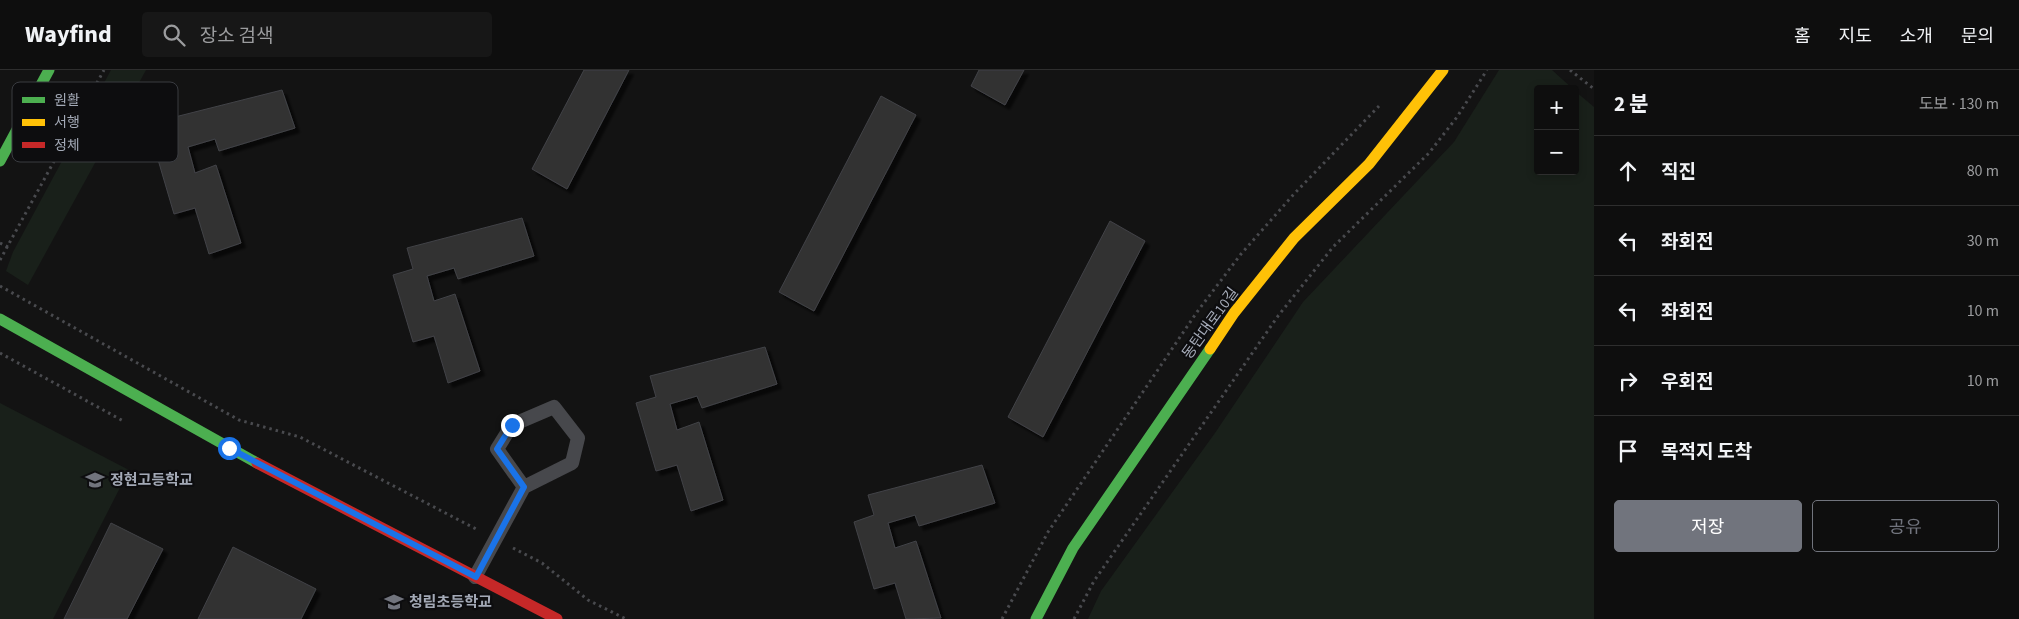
<!DOCTYPE html>
<html lang="ko">
<meta charset="utf-8">
<style>
body{margin:0;font-family:"Source Sans 3","Noto Sans KR",sans-serif;background:#171717;color:#f1f3f6}
.controls{position:absolute;right:15px;top:15px;display:grid;overflow:hidden;border-radius:5px;box-shadow:0 2px 8px #0003}
.controls button{width:45px;height:45px;display:grid;place-items:center;padding:0;border:0;border-bottom:1px solid #2e2e2e;background:#0e0e0e;color:#f1f3f6;font:25px sans-serif}
.stop{position:absolute;width:15px;height:15px;margin:-11px;border:4px solid #1a73e8;border-radius:50%;background:#fff}
.stop.end{background:#1a73e8;border-color:#fff;box-shadow:0 1px 5px #0008}
.list{margin:0;padding:0;list-style:none}
h2{display:flex;justify-content:space-between;align-items:center;height:65px;margin:0;padding:0 20px;font-size:21px}
h2 small{font-size:16px;font-weight:400;color:#9b9c9e}
.list li{display:grid;grid-template-columns:32px 1fr auto;gap:15px;align-items:center;box-sizing:border-box;height:70px;padding:0 20px;border-top:1px solid #2e2e2e}
.list b{display:block;font-size:19px;white-space:nowrap}
.list em{font-size:16px;font-style:normal;color:#9b9c9e}
.actions{display:flex;gap:10px;padding:15px 20px}
.actions a{flex:1;padding:11px 0;border:1px solid #71747d;border-radius:5px;text-align:center;font-size:18px;color:#71747d}
.actions .main{background:#71747d;color:#fff}
.icon{flex:none;width:28px;height:28px;fill:none;stroke:currentColor;stroke-width:2;stroke-linecap:round;stroke-linejoin:round}
.map{position:relative;flex:none;width:1594px;height:549px;overflow:hidden}
header{display:flex;align-items:center;gap:30px;box-sizing:border-box;height:70px;padding:0 25px;background:#0e0e0e;border-bottom:1px solid #2e2e2e}
header strong{font-size:24px}
nav{display:flex;gap:28px;margin-inline-start:auto;font-size:18px}
.search{width:350px;height:45px;background:#171717;display:flex;align-items:center;gap:12px;box-sizing:border-box;padding:0 18px;border-radius:5px;color:#9b9c9e;font-size:19px}
main{display:flex}
aside{flex:1;background:#0e0e0e}
.map>svg:first-child{display:block}
.green{fill:#19201a}
.building{fill:#313133;stroke:#424347;filter:url(#shadow)}
.lines{fill:none;stroke-linecap:round;stroke-linejoin:round}
.path{stroke:#494a4e;stroke-width:3;stroke-dasharray:2.5 4;stroke-linecap:butt}
.lane{stroke:#47484c;stroke-width:14}
.fast{stroke:#4caf50;stroke-width:11}
.slow{stroke:#ffc107;stroke-width:11}
.jam{stroke:#c62828;stroke-width:11}
.route{stroke:#1a73e8;stroke-width:6}
.labels{text-anchor:middle;stroke-width:4.5;stroke-linejoin:round;paint-order:stroke}
.street-label{font-size:15px;fill:#a3a9b6;stroke:#0d0d0f}
.poi-label{font-size:15px;font-weight:bold;fill:#a3a9b6;stroke:#0d0d0f;text-anchor:start}
.key{fill:#0d0d0f;stroke:#3a3c41;stroke-width:1}
.key-label{font-size:14px;fill:#a3a9b6}
</style>
<header>
<strong>Wayfind</strong>
<div class="search"><svg class="icon" aria-label="search" viewBox="0 0 24 24"><circle cx="10" cy="10" r="6"/><path d="M15 15l6 6"/></svg>장소 검색</div>
<nav><a>홈</a><a>지도</a><a>소개</a><a>문의</a></nav>
</header>
<main>
<div class="map">
<svg width="1594" height="549" viewBox="0 0 1594 549">
<defs>
<filter id="shadow"><feDropShadow dx="4.5" dy="4.5" stdDeviation="1" flood-color="#0009"/></filter>
</defs>
<rect width="100%" height="100%" fill="#131313"/>
<!-- green -->
<g class="green">
<polygon points="111,0 146,0 28,215 6,201 13,182"/>
<polygon points="1499,0 1552,0 1573,19 1538,19 1538,101 1575,101 1575,21 1594,37 1594,549 1088,549 1101,521 1215,363 1303,232 1454,72"/>
<polygon points="0,333 129,400 53,549 0,549"/>
</g>
<!-- building -->
<g class="building">
<polygon points="584,0 629,0 567,119 532,99"/>
<polygon points="979,0 1024,0 1005,35 971,16"/>
<polygon points="282,20 295,58 219,81 215,69 188,77 195,103 216,95 241,173 209,184 195,138 174,144 154,76 174,70 167,49"/>
<polygon points="881,26 916,45 814,241 779,222"/>
<polygon points="522,148 534,186 458,209 454,198 427,206 434,231 455,224 480,301 448,313 434,266 413,272 393,205 413,199 407,178"/>
<polygon points="1110,151 1145,171 1043,367 1008,347"/>
<polygon points="765,277 777,314 702,338 697,326 670,334 677,360 699,352 723,430 691,441 677,395 656,401 636,333 656,327 650,306"/>
<polygon points="982,395 995,433 919,456 915,445 888,453 895,478 916,471 941,548 906,549 895,513 874,519 854,452 874,445 868,425"/>
<polygon points="111,453 163,479 127,549 64,549"/>
<polygon points="233,477 316,519 301,549 198,549"/>
</g>
<g class="lines">
<!-- path -->
<g class="path">
<polyline points="1570,0 1594,19"/>
<polyline points="0,173 8,177"/>
<polyline points="0,190 104,0"/>
<polyline points="0,216 239,350 300,367 478,460"/>
<polyline points="0,283 125,352"/>
<polyline points="513,478 542,493 588,530 626,549"/>
<polyline points="1002,549 1048,462 1197,242 1241,184 1294,124 1379,36"/>
<polyline points="1074,549 1094,511 1278,246 1333,177 1429,83 1457,47 1487,0"/>
</g>
<!-- lane -->
<polyline class="lane" points="475,507 524,417 572,393 578,368 554,337 512,355 497,379 524,417"/>
<!-- fast -->
<g class="fast">
<polyline points="0,91 49,0"/>
<polyline points="0,249 257,393"/>
<polyline points="1036,549 1073,478 1210,279"/>
</g>
<!-- slow -->
<polyline class="slow" points="1210,279 1234,243 1294,168 1369,94 1443,0"/>
<!-- jam -->
<polyline class="jam" points="257,393 557,549"/>
</g>
<g class="lines">
<!-- route -->
<polyline class="route" points="229,378 476,507 524,417 497,379 512,355"/>
</g>
<!-- icons -->
<defs>
<g id="school-bare" transform="scale(1.5)"><path d="M0-5L7-2L0 1L-7-2ZM-4 1L0 2.5L4 1V4Q0 6-4 4Z" fill="#71747d" stroke="#0d0d0f" stroke-width="2.5" paint-order="stroke"/></g>
</defs>
<g fill-rule="evenodd">
<use href="#school-bare" x="95" y="410"/>
<use href="#school-bare" x="394" y="532"/>
</g>
<g class="labels">
<!-- street labels -->
<g class="street-label">
<text transform="translate(1210 253) rotate(-54)" y="5">동탄대로10길</text>
</g>
<!-- poi labels -->
<g class="poi-label">
<text x="110" y="415">정현고등학교</text>
<text x="409" y="537">청림초등학교</text>
</g>
</g>
<!-- legend -->
<rect x="12" y="12" width="166" height="80" rx="8" class="key"/>
<rect x="22" y="27" width="23" height="6" fill="#4caf50"/>
<rect x="22" y="49" width="23" height="7" fill="#ffc107"/>
<rect x="22" y="72" width="23" height="6" fill="#c62828"/>
<g class="key-label">
<text x="54" y="35">원활</text>
<text x="54" y="57">서행</text>
<text x="54" y="80">정체</text>
</g>
</svg>
<div class="controls">
<button>+</button>
<button>−</button>
</div>
<div class="stop" style="left:229px;top:378px"></div>
<div class="stop end" style="left:512px;top:355px"></div>
</div>
<aside>
<h2>2 분<small>도보 · 130 m</small></h2>
<ul class="list">
<li><svg class="icon" aria-label="ahead" viewBox="0 0 24 24"><path d="M12 20V5M6 11l6-6 6 6"/></svg><div><b>직진</b></div><em>80 m</em></li>
<li><svg class="icon" aria-label="left" viewBox="0 0 24 24"><path d="M17 20v-9H6M10 6l-5 5 5 5"/></svg><div><b>좌회전</b></div><em>30 m</em></li>
<li><svg class="icon" aria-label="left" viewBox="0 0 24 24"><path d="M17 20v-9H6M10 6l-5 5 5 5"/></svg><div><b>좌회전</b></div><em>10 m</em></li>
<li><svg class="icon" aria-label="right" viewBox="0 0 24 24"><path d="M7 20v-9h11M14 6l5 5-5 5"/></svg><div><b>우회전</b></div><em>10 m</em></li>
<li><svg class="icon" aria-label="arrive" viewBox="0 0 24 24"><path d="M6 21V4h12l-3 4 3 4H6"/></svg><div><b>목적지 도착</b></div></li>
</ul>
<div class="actions"><a class="main">저장</a><a>공유</a></div>
</aside>
</main>
